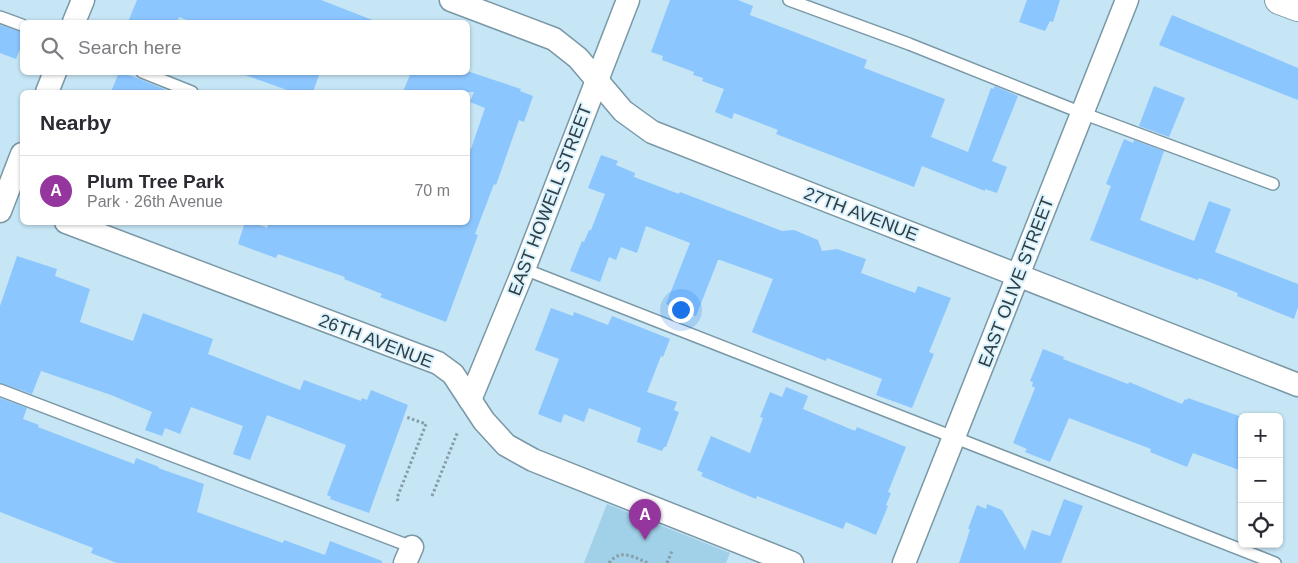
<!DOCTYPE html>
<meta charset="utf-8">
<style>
body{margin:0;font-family:Helvetica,sans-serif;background:#f2f2f3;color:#2b2b33}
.controls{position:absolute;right:15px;bottom:15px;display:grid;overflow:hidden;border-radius:8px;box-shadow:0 1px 4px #0004}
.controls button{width:45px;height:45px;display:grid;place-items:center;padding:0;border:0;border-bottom:1px solid #e1e1e2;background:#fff;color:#2b2b33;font:25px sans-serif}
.you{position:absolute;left:680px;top:309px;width:18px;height:18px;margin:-12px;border:4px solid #fff;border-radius:50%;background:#1a73e8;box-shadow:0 0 0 8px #1a73e833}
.badge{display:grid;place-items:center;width:32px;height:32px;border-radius:50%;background:#95369f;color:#fff;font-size:16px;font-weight:700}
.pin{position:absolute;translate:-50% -41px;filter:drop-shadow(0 1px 2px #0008)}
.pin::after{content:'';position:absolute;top:26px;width:18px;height:15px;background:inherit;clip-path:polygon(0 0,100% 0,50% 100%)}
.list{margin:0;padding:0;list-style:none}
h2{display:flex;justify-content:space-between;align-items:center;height:65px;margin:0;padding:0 20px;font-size:21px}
h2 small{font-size:16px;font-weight:400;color:#7c7c81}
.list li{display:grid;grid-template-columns:32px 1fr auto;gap:15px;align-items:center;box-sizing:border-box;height:70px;padding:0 20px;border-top:1px solid #e1e1e2}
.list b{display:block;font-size:19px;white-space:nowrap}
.list p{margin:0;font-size:16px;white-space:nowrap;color:#7c7c81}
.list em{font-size:16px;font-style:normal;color:#7c7c81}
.icon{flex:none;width:28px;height:28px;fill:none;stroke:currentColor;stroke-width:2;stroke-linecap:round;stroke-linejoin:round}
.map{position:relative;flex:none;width:1298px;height:563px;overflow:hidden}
.search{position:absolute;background:#fff;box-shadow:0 1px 4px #0004;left:20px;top:20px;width:450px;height:55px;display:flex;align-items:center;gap:12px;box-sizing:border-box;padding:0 18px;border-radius:8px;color:#7c7c81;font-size:19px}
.panel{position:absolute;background:#fff;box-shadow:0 1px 4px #0004;left:20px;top:90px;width:450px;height:135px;border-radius:8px}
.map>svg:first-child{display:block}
.green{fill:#a0d1e9}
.building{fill:#8cc6fe}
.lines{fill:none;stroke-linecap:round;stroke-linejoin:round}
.service-casing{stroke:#7a98a6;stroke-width:14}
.minor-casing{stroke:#7a98a6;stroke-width:25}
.tertiary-casing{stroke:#7a98a6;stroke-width:30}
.path{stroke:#869da9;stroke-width:3;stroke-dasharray:2.5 2.5;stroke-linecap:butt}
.service{stroke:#fff;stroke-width:11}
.minor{stroke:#fff;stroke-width:22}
.tertiary{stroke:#fff;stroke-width:28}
.labels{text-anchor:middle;stroke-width:4;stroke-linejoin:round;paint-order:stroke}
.street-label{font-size:18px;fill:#313d43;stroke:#d8f2fe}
</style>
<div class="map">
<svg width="1298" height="563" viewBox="0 0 1298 563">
<rect width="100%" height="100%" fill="#c6e5f5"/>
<!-- green -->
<polygon class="green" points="607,504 730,553 726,563 584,563"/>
<!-- building -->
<g class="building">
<polygon points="137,0 321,0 375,21 192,22 179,17 177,22 128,22"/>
<polygon points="670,0 738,0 753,6 750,15 867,60 864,68 945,99 931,137 968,152 991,88 993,89 995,86 1018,96 992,161 1007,167 997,193 985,189 985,191 922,166 914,187 776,134 778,130 734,113 732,119 715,112 724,89 702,81 703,78 693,75 694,72 662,60 663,56 651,52"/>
<polygon points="1027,0 1060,0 1053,22 1050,21 1045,31 1019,22"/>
<polygon points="1172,15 1298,68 1298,100 1159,45"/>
<polygon points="0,25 22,32 22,44 16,59 0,53"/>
<polygon points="119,72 137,78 171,92 111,92"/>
<polygon points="245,72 320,72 313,92 293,92 245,75"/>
<polygon points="411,72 470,72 521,89 520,91 533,96 524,122 519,120 496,185 494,184 475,234 478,235 446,322 380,297 382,294 344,279 345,277 278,254 276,258 238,244 245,222 253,222 267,228 269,222 468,222 468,148 471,149 485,108 470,102 474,92 403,92"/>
<polygon points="1154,86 1185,98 1169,137 1139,126"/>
<polygon points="1124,139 1133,143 1134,140 1164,151 1140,220 1194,241 1209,201 1231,209 1215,252 1298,284 1298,307 1294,319 1237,296 1238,293 1199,278 1198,280 1165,268 1090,240 1111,186 1106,184"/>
<polygon points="601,155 618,161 616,165 635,173 634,177 679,194 680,192 782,231 794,230 818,240 822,251 837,249 866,259 861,273 915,293 918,286 951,298 929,352 934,354 912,408 876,395 882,379 827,358 826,361 752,332 773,279 720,260 718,260 696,316 666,304 690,243 646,226 637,253 621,247 616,260 609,257 600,282 570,271 582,241 584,242 589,230 591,230 605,194 588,188"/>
<polygon points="17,256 57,269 55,276 90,289 80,322 133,341 143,313 213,339 208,354 300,390 304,380 361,401 362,398 367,400 371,390 408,405 369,513 330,499 331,497 327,495 346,445 267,415 250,460 233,454 243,426 191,407 180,434 165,428 162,436 145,430 152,412 111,395 41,371 32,394 0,383 0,306"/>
<polygon points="551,308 573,316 574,312 608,325 612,316 670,339 663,357 661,356 647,392 677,402 674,410 679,412 666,447 664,447 662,451 637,442 641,428 589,408 584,422 564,414 561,423 538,414 559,359 535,350"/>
<polygon points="1043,349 1064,357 1063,359 1128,384 1129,382 1182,404 1185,399 1187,400 1188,398 1242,417 1242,471 1193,453 1187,467 1150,452 1151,449 1069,418 1050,462 1025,452 1027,449 1013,443 1035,388 1032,386 1033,382 1030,381"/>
<polygon points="786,387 808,396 803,409 855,431 857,427 906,447 888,492 891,493 886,505 888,506 876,535 846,522 843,529 757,496 756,499 701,476 703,473 697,470 711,436 750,453 763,418 760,417 770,392 782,397"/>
<polygon points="0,398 27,408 23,419 39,425 38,427 134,464 136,458 159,467 158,468 204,484 197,512 283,543 284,540 325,555 330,541 382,561 382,563 117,563 91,553 93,548 0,512"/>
<polygon points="1064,499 1083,506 1061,563 959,563 967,539 970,529 968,529 977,505 986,509 987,504 1002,510 1025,550 1032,530 1050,536"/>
</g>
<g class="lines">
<!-- service casing -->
<g class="service-casing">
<g id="service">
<polyline points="789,0 909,44 1082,113 1273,184"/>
<polyline points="0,17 22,25"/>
<polyline points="142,72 192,92"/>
<polyline points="524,269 1275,563"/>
<polyline points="0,390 412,547"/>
</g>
</g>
<!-- minor casing -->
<g class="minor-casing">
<g id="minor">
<polyline points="451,0 554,39 578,58 623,111 652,132 1298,385"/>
<polyline points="74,22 83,0"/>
<polyline points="47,92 55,72"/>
<polyline points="0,211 22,154"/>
<polyline points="66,222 438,363 453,374 484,421 506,445 533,460 792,563"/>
<polyline points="470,400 524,269 628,0"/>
<polyline points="405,563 412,547"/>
<polyline points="904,563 1127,0"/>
</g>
</g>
<!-- tertiary casing -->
<g class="tertiary-casing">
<polyline id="tertiary" points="1279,0 1298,7"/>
</g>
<!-- path -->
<g class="path">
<polyline points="432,496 458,431"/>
<polyline points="398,501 397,498 426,424 406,417"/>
<path d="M609,563C620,548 634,557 648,563"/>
<polyline points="667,563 672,551"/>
</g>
<!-- service -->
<use href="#service" class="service"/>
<!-- minor -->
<use href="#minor" class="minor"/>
<!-- tertiary -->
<use href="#tertiary" class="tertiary"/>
</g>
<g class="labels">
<!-- street labels -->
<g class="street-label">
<text transform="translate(550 200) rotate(-69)" y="6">EAST HOWELL STREET</text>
<text transform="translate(861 214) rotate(21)" y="6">27TH AVENUE</text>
<text transform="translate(1016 282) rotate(-69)" y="6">EAST OLIVE STREET</text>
<text transform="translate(376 341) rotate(21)" y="6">26TH AVENUE</text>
</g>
</g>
</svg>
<div class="controls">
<button>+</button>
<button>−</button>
<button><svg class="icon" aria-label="locate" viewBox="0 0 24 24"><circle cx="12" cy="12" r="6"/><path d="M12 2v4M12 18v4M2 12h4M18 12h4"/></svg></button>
</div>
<div class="you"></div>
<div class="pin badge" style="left:645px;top:540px">A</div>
<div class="search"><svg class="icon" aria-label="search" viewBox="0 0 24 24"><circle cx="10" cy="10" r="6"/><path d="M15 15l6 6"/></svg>Search here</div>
<section class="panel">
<h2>Nearby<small></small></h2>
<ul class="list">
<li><span class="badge">A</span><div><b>Plum Tree Park</b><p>Park · 26th Avenue</p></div><em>70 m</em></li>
</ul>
</section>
</div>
